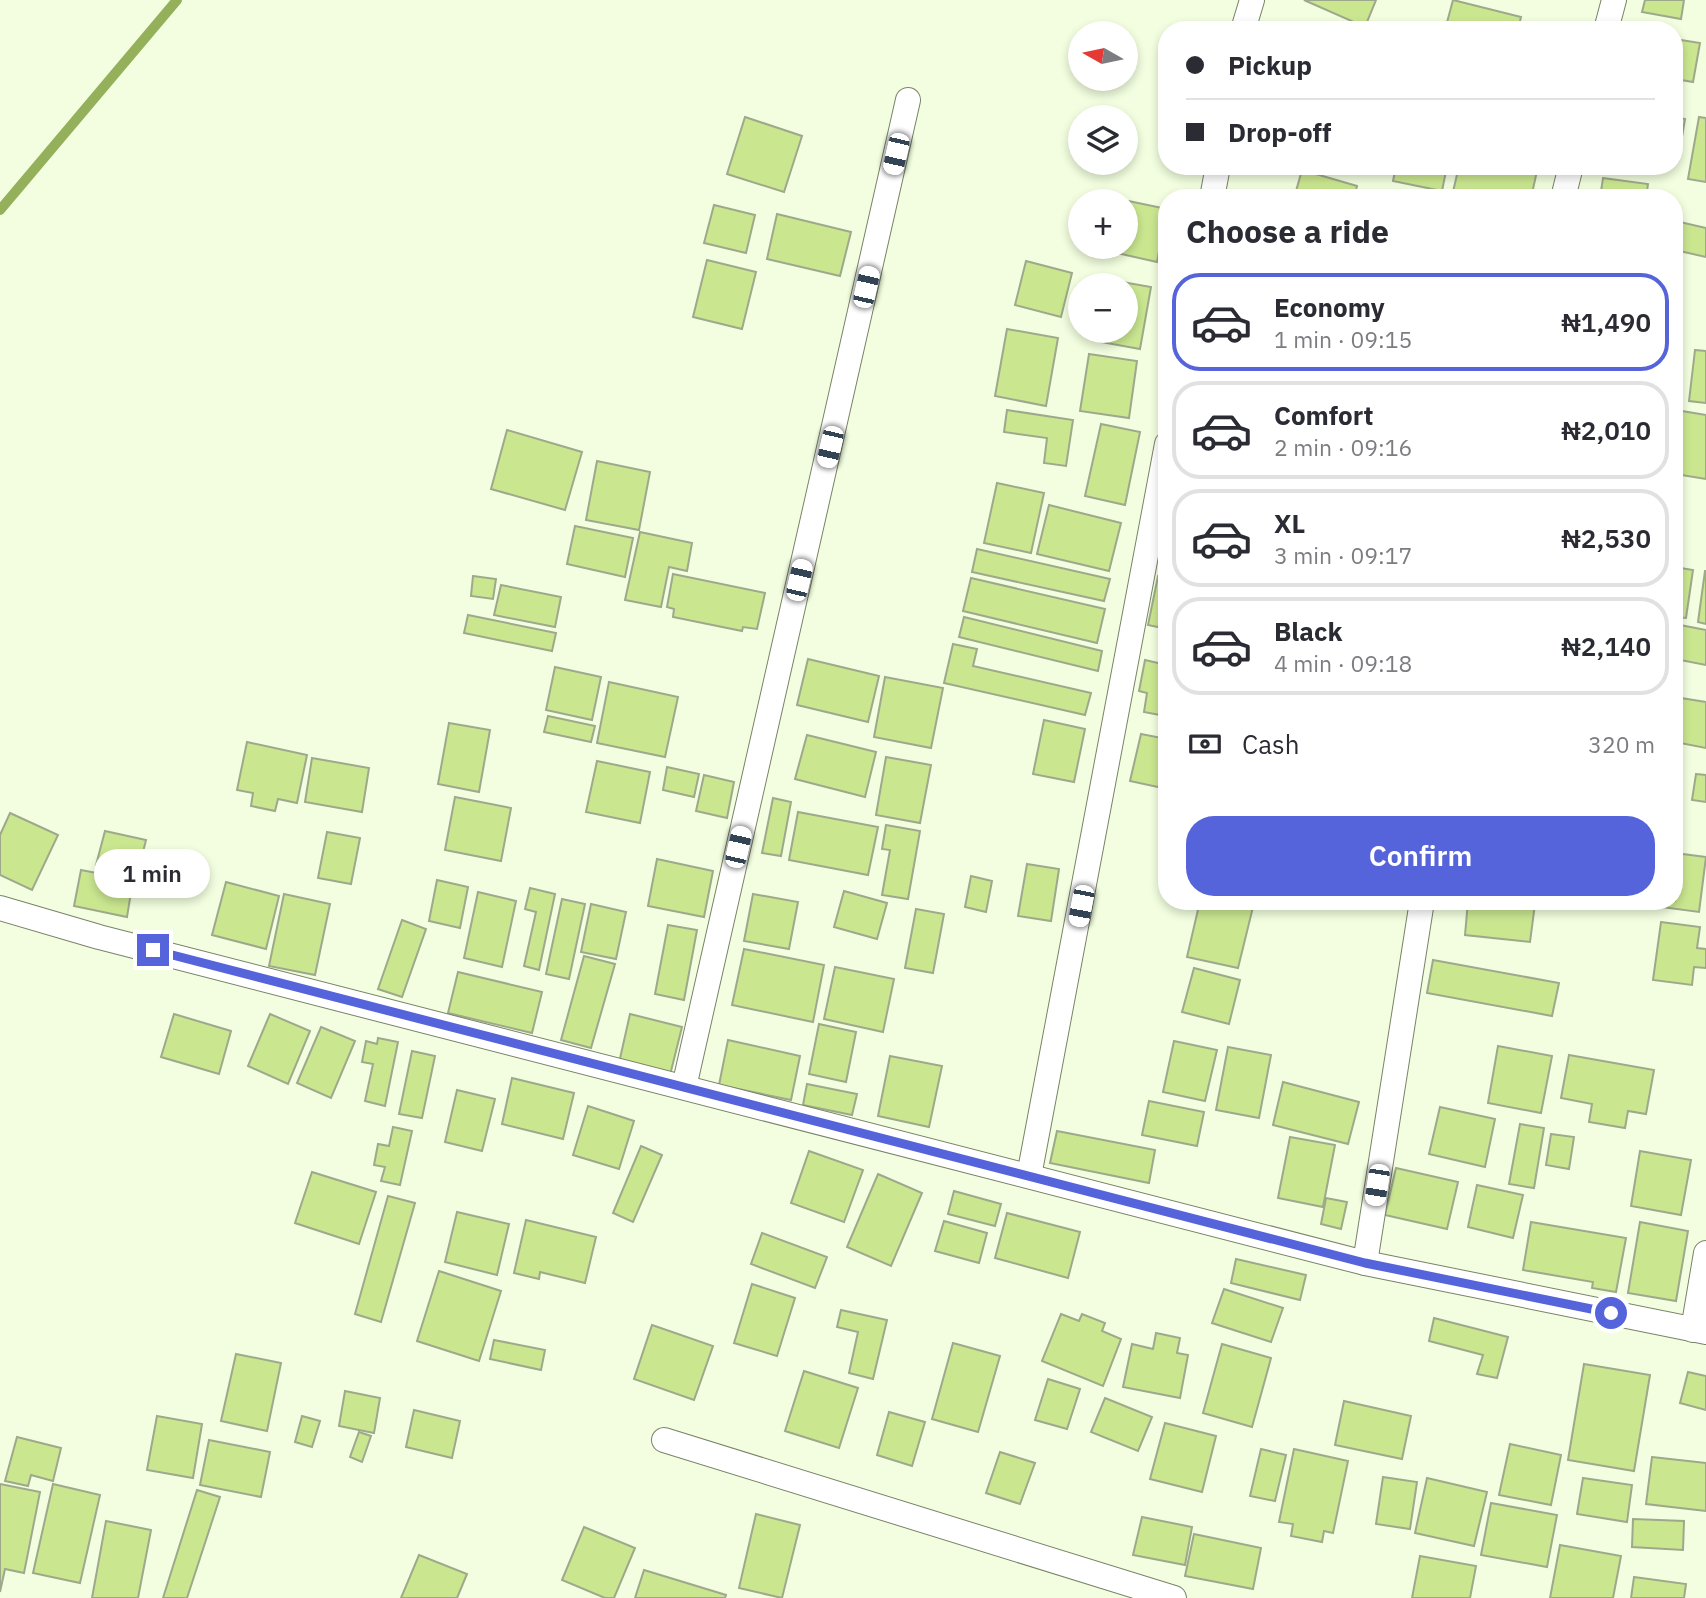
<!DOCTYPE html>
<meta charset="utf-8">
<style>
:root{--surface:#fff;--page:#f7f7f7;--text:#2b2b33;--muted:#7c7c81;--line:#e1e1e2;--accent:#5664db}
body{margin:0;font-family:"IBM Plex Sans",sans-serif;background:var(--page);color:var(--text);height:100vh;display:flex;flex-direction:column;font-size:26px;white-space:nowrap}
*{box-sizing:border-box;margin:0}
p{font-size:23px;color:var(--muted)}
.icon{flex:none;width:38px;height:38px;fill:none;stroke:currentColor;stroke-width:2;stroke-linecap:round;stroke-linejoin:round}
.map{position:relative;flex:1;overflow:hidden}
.side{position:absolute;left:1158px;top:189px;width:525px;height:721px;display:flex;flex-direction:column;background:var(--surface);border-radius:28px;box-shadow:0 4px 10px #0003}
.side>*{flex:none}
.guide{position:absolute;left:1158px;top:21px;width:525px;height:154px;border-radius:28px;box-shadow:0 4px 10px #0003;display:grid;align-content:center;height:154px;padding:0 28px;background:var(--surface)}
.needle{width:46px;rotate:279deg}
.tools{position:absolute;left:1068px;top:21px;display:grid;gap:14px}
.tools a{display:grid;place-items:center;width:70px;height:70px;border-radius:50%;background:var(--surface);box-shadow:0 4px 10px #0003;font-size:35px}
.end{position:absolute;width:32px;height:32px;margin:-16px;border:9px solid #5664db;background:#fff;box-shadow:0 0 0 4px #fff}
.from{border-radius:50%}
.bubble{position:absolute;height:49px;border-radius:24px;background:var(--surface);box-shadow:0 4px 10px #0003;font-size:23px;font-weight:600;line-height:49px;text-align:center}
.car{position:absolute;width:21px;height:42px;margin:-21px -10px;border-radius:9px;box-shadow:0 0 5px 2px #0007;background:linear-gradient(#fff 24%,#345 0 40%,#fff 0 76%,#345 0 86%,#fff 0)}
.guide b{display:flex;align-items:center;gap:24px;height:66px;font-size:26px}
.guide b+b{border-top:2px solid var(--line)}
.guide i{width:18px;height:18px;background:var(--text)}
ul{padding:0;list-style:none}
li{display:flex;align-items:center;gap:21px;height:98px;margin:0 14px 10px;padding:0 14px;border:4px solid var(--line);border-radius:28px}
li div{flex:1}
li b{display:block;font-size:26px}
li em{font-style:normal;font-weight:600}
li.selected{border-color:var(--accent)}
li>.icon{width:63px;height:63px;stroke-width:1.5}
h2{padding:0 28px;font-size:32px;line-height:84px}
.pay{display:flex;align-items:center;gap:18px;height:77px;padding:0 28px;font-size:26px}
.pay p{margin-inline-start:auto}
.button{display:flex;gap:14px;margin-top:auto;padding:14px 28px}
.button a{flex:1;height:80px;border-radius:28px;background:var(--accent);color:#fff;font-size:28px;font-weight:600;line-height:80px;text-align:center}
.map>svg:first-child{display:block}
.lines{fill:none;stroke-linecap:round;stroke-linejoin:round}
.stream{stroke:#95b05b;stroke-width:10}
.building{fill:#cae790;stroke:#9ea98c;stroke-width:2}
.street-casing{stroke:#798368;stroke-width:26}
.street{stroke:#fff;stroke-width:24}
.route{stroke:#5664db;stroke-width:9}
</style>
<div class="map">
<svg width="1706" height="1598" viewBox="0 0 1706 1598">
<rect width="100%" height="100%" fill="#f2fedf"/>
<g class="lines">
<polyline class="stream" points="0,210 177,0"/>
</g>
<g class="building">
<polygon points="1304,0 1376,0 1365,27"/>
<polygon points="1453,0 1521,17 1518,30 1445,30"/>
<polygon points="1645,0 1684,0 1681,19 1642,12"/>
<polygon points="1675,39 1700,43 1693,82 1675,79"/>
<polygon points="745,117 802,136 784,192 727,174"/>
<polygon points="1675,117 1685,119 1678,161 1675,160"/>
<polygon points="1699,117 1706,118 1706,182 1688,179"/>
<polygon points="1396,166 1447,166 1442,191 1393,181"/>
<polygon points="1459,166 1518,166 1537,171 1531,198 1452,196"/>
<polygon points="1302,170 1357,186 1354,198 1294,198"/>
<polygon points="1603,178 1648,184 1646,198 1600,198"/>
<polygon points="1119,199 1167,209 1157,262 1108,251 1109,247 1125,247 1125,201 1119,201"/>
<polygon points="714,205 755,215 746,253 704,243"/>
<polygon points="777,214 851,232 840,276 767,259"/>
<polygon points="1680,222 1706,228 1706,257 1675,250"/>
<polygon points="707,260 756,272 742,329 693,317"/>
<polygon points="1026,261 1072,273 1061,317 1015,305"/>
<polygon points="1111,280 1151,287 1140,349 1101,342 1103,331 1125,331 1125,285 1110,285"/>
<polygon points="1007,329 1058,338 1046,406 995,396"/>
<polygon points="1675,347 1681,348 1675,383"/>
<polygon points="1695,350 1706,351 1706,403 1689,401"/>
<polygon points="1089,354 1137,361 1129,418 1080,411"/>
<polygon points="1007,410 1073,420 1066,466 1044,463 1047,438 1004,432"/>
<polygon points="1682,411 1706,415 1706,479 1675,474 1675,449"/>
<polygon points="1101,424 1140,432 1125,505 1085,496"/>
<polygon points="507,430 582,452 565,510 491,489"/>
<polygon points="597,461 650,472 639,530 586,520"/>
<polygon points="997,483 1044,493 1031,553 984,543"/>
<polygon points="1049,505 1121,523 1109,571 1037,554"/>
<polygon points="575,526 633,538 625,577 567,564"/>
<polygon points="640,532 692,543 687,571 669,567 661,607 625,600"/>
<polygon points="977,549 1110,579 1104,601 972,572"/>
<polygon points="1675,567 1693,570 1686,618 1675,617"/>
<polygon points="1705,571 1706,571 1706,624 1698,622"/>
<polygon points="673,574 765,593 757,629 743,627 742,631 673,617 674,609 667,607"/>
<polygon points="473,576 496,579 493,599 471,596"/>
<polygon points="1158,576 1167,577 1167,629 1148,625"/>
<polygon points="971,578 1105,609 1097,643 963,611"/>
<polygon points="501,585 561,597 555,627 494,615"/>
<polygon points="468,615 556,633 552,651 464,633"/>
<polygon points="964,617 1102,651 1098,671 959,637"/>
<polygon points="1675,624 1706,630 1706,665 1675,659"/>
<polygon points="953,644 977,649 973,666 1091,693 1085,715 944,683"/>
<polygon points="808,659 879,676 868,722 797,705"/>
<polygon points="1145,660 1167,665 1165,716 1144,712 1147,693 1139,691"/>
<polygon points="555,667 601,677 592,720 546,710"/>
<polygon points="885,677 943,688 931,748 874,737"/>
<polygon points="609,682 678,697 665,757 597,743"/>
<polygon points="1675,697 1706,702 1706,748 1675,742"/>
<polygon points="548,716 595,726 591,742 544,732"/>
<polygon points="1044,720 1085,729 1074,782 1033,774"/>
<polygon points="449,723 490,730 479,792 438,784"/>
<polygon points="1141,734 1167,739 1167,789 1130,781"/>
<polygon points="807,735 876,752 865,797 795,779"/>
<polygon points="247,742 307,755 297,803 278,799 275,811 251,806 253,793 237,790"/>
<polygon points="886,757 931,765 920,823 876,815"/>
<polygon points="312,758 369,768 362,812 305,802"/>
<polygon points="597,761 650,772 640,823 586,812"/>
<polygon points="667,767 699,774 694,797 663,790"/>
<polygon points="1696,774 1706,775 1706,802 1692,800"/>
<polygon points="704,775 734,782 727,818 696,811"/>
<polygon points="455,797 511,808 501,861 445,850"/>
<polygon points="773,798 791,802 781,856 762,853"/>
<polygon points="798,812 878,827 868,875 789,860"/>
<polygon points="10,813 58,835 32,890 0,875 0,835"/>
<polygon points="886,825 920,831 908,899 882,895 890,850 882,849"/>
<polygon points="105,831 146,840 137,876 96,865"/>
<polygon points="327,832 360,838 351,884 318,878"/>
<polygon points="1675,853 1706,857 1699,912 1616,901 1675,901"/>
<polygon points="657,859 713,871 704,917 648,906"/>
<polygon points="1027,864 1059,869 1051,921 1018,916"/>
<polygon points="81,870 133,880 127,917 74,906"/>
<polygon points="971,876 992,881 986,912 965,907"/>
<polygon points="437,880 468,887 460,928 429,921"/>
<polygon points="226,882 279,896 266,949 212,935"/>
<polygon points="530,888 555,894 539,970 524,966 536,912 525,909"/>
<polygon points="844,891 887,903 877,939 834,927"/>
<polygon points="478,892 516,901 502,967 464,958"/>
<polygon points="284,894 330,904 315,975 269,966"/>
<polygon points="753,894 798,902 789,949 744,941"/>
<polygon points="562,899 585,904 569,979 546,974"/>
<polygon points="1200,901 1254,903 1238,968 1187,957"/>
<polygon points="1340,901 1385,901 1383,908"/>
<polygon points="1468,901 1535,904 1530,942 1465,935"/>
<polygon points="591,904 626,912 616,959 581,952"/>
<polygon points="916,909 944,914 933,973 905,968"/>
<polygon points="402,920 426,929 402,997 378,989"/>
<polygon points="1661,922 1700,927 1697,948 1706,949 1706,968 1694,967 1692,985 1653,980"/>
<polygon points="668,925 697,930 684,1000 655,994"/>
<polygon points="744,949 824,965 813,1022 732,1005"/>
<polygon points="584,956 615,964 591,1048 561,1040"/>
<polygon points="1433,960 1559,983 1552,1016 1427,993"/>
<polygon points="835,967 894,979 883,1032 824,1019"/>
<polygon points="1194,968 1240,980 1229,1024 1182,1012"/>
<polygon points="458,972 542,992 532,1033 448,1013"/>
<polygon points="174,1014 231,1031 219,1074 161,1057"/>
<polygon points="270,1014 310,1031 288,1084 248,1066"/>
<polygon points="630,1014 682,1027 670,1075 619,1063"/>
<polygon points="819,1024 856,1032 846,1082 809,1074"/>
<polygon points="321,1027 355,1041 331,1098 297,1083"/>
<polygon points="378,1038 398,1042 385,1106 365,1101 373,1064 362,1062 366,1041 377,1044"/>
<polygon points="728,1040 800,1056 791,1100 719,1085"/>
<polygon points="1174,1041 1217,1050 1205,1101 1163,1092"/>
<polygon points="1498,1046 1552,1056 1541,1113 1488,1103"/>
<polygon points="1228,1047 1271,1055 1259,1118 1216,1110"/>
<polygon points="412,1051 435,1056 422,1118 399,1114"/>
<polygon points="1569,1055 1654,1070 1646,1114 1628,1111 1625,1128 1589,1122 1592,1104 1561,1098"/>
<polygon points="890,1056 942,1066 929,1127 878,1116"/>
<polygon points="512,1078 574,1093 563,1139 502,1124"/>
<polygon points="1283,1082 1359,1102 1348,1144 1273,1125"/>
<polygon points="807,1084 857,1094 852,1115 803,1105"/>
<polygon points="457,1090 495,1099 482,1151 445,1142"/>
<polygon points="1149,1101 1204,1112 1197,1146 1142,1135"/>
<polygon points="588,1106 634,1121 619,1169 573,1155"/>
<polygon points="1440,1107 1495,1119 1485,1167 1429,1154"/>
<polygon points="1520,1124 1544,1128 1534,1188 1509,1184"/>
<polygon points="393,1127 412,1131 400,1185 381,1181 385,1167 374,1165 378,1144 389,1146"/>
<polygon points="1057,1131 1155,1150 1149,1183 1050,1163"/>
<polygon points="1551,1134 1574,1137 1569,1169 1546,1165"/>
<polygon points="1290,1137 1335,1145 1323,1207 1278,1198"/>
<polygon points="641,1146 662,1155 633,1222 613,1213"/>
<polygon points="809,1151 863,1170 844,1222 791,1203"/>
<polygon points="1640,1151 1691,1160 1681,1215 1631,1206"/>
<polygon points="1396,1168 1458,1182 1447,1229 1385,1215"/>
<polygon points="312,1172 376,1192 359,1244 295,1223"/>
<polygon points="878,1174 922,1193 891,1266 847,1247"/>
<polygon points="1477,1185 1523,1195 1513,1238 1468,1227"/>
<polygon points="954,1191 1001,1204 995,1226 948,1214"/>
<polygon points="388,1196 415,1203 381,1322 355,1314"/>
<polygon points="1326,1198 1347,1202 1341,1229 1321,1224"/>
<polygon points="457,1212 509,1224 497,1275 445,1262"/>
<polygon points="1007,1213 1080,1232 1068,1278 995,1258"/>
<polygon points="526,1220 596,1237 585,1283 540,1272 539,1279 514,1273"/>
<polygon points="944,1221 987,1233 979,1263 935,1251"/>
<polygon points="1531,1222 1626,1238 1616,1292 1592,1288 1593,1282 1523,1270"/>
<polygon points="1640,1222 1688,1231 1676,1301 1628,1293"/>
<polygon points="762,1233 827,1257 815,1288 751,1264"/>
<polygon points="1236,1259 1306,1275 1300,1300 1231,1283"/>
<polygon points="439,1271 501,1291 479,1361 417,1341"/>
<polygon points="752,1284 795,1298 777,1356 734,1343"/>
<polygon points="1224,1289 1283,1308 1271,1342 1212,1323"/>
<polygon points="841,1310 887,1320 873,1379 849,1373 858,1332 837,1327"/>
<polygon points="1061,1314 1079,1321 1082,1314 1105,1323 1102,1331 1121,1339 1103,1386 1042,1361"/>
<polygon points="1434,1318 1508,1337 1497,1378 1477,1374 1483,1355 1429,1341"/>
<polygon points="652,1325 713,1346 694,1400 634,1379"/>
<polygon points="1156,1333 1180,1338 1177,1353 1188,1355 1180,1398 1123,1387 1132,1344 1153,1349"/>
<polygon points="494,1340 545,1350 541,1370 490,1359"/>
<polygon points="953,1343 1000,1356 978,1432 932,1419"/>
<polygon points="1222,1344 1271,1358 1252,1427 1203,1413"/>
<polygon points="236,1354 281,1363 267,1431 221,1421"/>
<polygon points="1584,1364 1650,1375 1634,1471 1568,1460"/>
<polygon points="804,1371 858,1388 839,1448 785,1431"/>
<polygon points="1688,1372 1706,1376 1706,1410 1680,1403"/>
<polygon points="1048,1379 1080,1389 1067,1429 1035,1420"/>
<polygon points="345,1391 380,1398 374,1433 339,1426"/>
<polygon points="1105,1398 1152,1417 1138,1451 1091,1432"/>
<polygon points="1344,1401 1411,1416 1402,1459 1335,1445"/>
<polygon points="414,1410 460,1421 452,1458 406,1447"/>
<polygon points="889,1412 925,1422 912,1466 877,1455"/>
<polygon points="157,1416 202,1424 193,1478 147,1470"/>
<polygon points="302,1416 320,1421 312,1447 295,1442"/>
<polygon points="1165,1423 1216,1436 1202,1492 1150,1479"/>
<polygon points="359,1432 371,1436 362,1462 350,1457"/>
<polygon points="17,1437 61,1448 53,1481 31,1475 28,1486 5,1481"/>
<polygon points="209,1440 270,1452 261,1497 200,1485"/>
<polygon points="1510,1444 1561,1455 1551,1505 1499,1495"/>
<polygon points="1261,1449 1286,1455 1275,1501 1250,1496"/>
<polygon points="1294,1449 1348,1461 1333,1533 1324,1531 1322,1542 1291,1536 1293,1524 1279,1522"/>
<polygon points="1000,1452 1035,1463 1020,1504 986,1493"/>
<polygon points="1652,1457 1706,1463 1706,1511 1646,1504"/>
<polygon points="1383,1477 1417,1482 1410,1529 1376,1524"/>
<polygon points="1427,1478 1487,1492 1474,1546 1415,1533"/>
<polygon points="1583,1478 1632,1485 1627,1522 1577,1514"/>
<polygon points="0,1484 40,1492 24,1573 5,1569 0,1592"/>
<polygon points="53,1484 100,1495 80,1583 33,1573"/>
<polygon points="197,1490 220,1497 187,1598 163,1598"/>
<polygon points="1491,1503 1557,1515 1547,1567 1481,1555"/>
<polygon points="756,1514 800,1525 782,1598 739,1588"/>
<polygon points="1142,1517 1192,1527 1185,1565 1133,1555"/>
<polygon points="1633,1519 1684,1521 1683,1550 1632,1547"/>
<polygon points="106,1521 151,1530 138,1598 92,1598"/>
<polygon points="584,1527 635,1548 614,1598 605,1598 562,1580"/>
<polygon points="1194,1534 1261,1548 1253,1589 1185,1576"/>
<polygon points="1560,1545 1621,1556 1613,1598 1550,1598"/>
<polygon points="419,1555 467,1574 457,1598 401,1598"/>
<polygon points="1420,1556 1476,1566 1470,1598 1412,1598"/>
<polygon points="644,1570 726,1595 725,1598 635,1598"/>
<polygon points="1634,1577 1686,1584 1684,1598 1631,1598"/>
</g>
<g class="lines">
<g class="street-casing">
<g id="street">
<polyline points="1243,30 1252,0"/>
<polyline points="1606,30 1614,0"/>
<polyline points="1212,198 1218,166"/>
<polyline points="1563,198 1571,166"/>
<polyline points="0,908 99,937 1365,1263 1706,1332"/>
<polyline points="684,1087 908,100"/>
<polyline points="1029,1176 1167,444"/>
<polyline points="1365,1263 1422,901"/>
<polyline points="1693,1330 1706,1253"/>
<polyline points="664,1440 1174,1598"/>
</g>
</g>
<use href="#street" class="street"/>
</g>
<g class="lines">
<polyline class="route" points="153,950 1365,1263 1611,1313"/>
</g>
</svg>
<div class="tools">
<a><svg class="needle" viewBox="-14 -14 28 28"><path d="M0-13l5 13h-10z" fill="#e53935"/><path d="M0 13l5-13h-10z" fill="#7c7c81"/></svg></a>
<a><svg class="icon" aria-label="layers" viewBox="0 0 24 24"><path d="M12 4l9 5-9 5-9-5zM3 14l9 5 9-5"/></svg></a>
<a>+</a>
<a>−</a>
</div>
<i class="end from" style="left:1611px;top:1313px"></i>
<i class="end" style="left:153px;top:950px"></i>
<div class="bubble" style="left:94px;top:849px;width:116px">1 min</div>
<i class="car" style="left:896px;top:154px;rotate:193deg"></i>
<i class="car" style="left:866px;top:287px;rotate:13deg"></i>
<i class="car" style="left:830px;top:447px;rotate:193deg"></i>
<i class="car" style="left:799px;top:580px;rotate:13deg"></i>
<i class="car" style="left:738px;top:847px;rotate:13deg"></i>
<i class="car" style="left:1081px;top:906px;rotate:191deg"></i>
<i class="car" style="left:1377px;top:1185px;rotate:189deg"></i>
<div class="guide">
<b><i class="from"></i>Pickup</b>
<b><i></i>Drop-off</b>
</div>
<section class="side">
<h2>Choose a ride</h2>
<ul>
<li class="selected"><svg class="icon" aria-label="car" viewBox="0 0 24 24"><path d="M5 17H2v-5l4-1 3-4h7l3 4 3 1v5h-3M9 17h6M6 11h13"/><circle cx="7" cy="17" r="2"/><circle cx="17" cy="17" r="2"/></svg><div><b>Economy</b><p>1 min · 09:15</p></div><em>₦1,490</em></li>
<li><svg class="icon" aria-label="car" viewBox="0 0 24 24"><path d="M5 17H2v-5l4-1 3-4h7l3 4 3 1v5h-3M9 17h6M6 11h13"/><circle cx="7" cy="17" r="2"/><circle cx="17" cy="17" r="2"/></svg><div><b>Comfort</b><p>2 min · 09:16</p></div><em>₦2,010</em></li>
<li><svg class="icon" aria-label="car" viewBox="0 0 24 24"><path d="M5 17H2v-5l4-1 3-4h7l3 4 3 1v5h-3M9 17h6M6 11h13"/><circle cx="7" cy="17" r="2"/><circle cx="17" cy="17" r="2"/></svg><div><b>XL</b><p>3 min · 09:17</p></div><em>₦2,530</em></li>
<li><svg class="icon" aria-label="car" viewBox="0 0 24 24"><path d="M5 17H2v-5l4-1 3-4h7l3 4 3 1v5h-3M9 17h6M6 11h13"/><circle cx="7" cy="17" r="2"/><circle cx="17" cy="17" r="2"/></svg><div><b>Black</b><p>4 min · 09:18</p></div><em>₦2,140</em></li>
</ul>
<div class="pay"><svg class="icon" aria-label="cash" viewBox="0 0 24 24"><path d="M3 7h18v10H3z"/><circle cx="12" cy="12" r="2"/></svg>Cash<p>320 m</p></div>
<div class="button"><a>Confirm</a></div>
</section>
</div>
